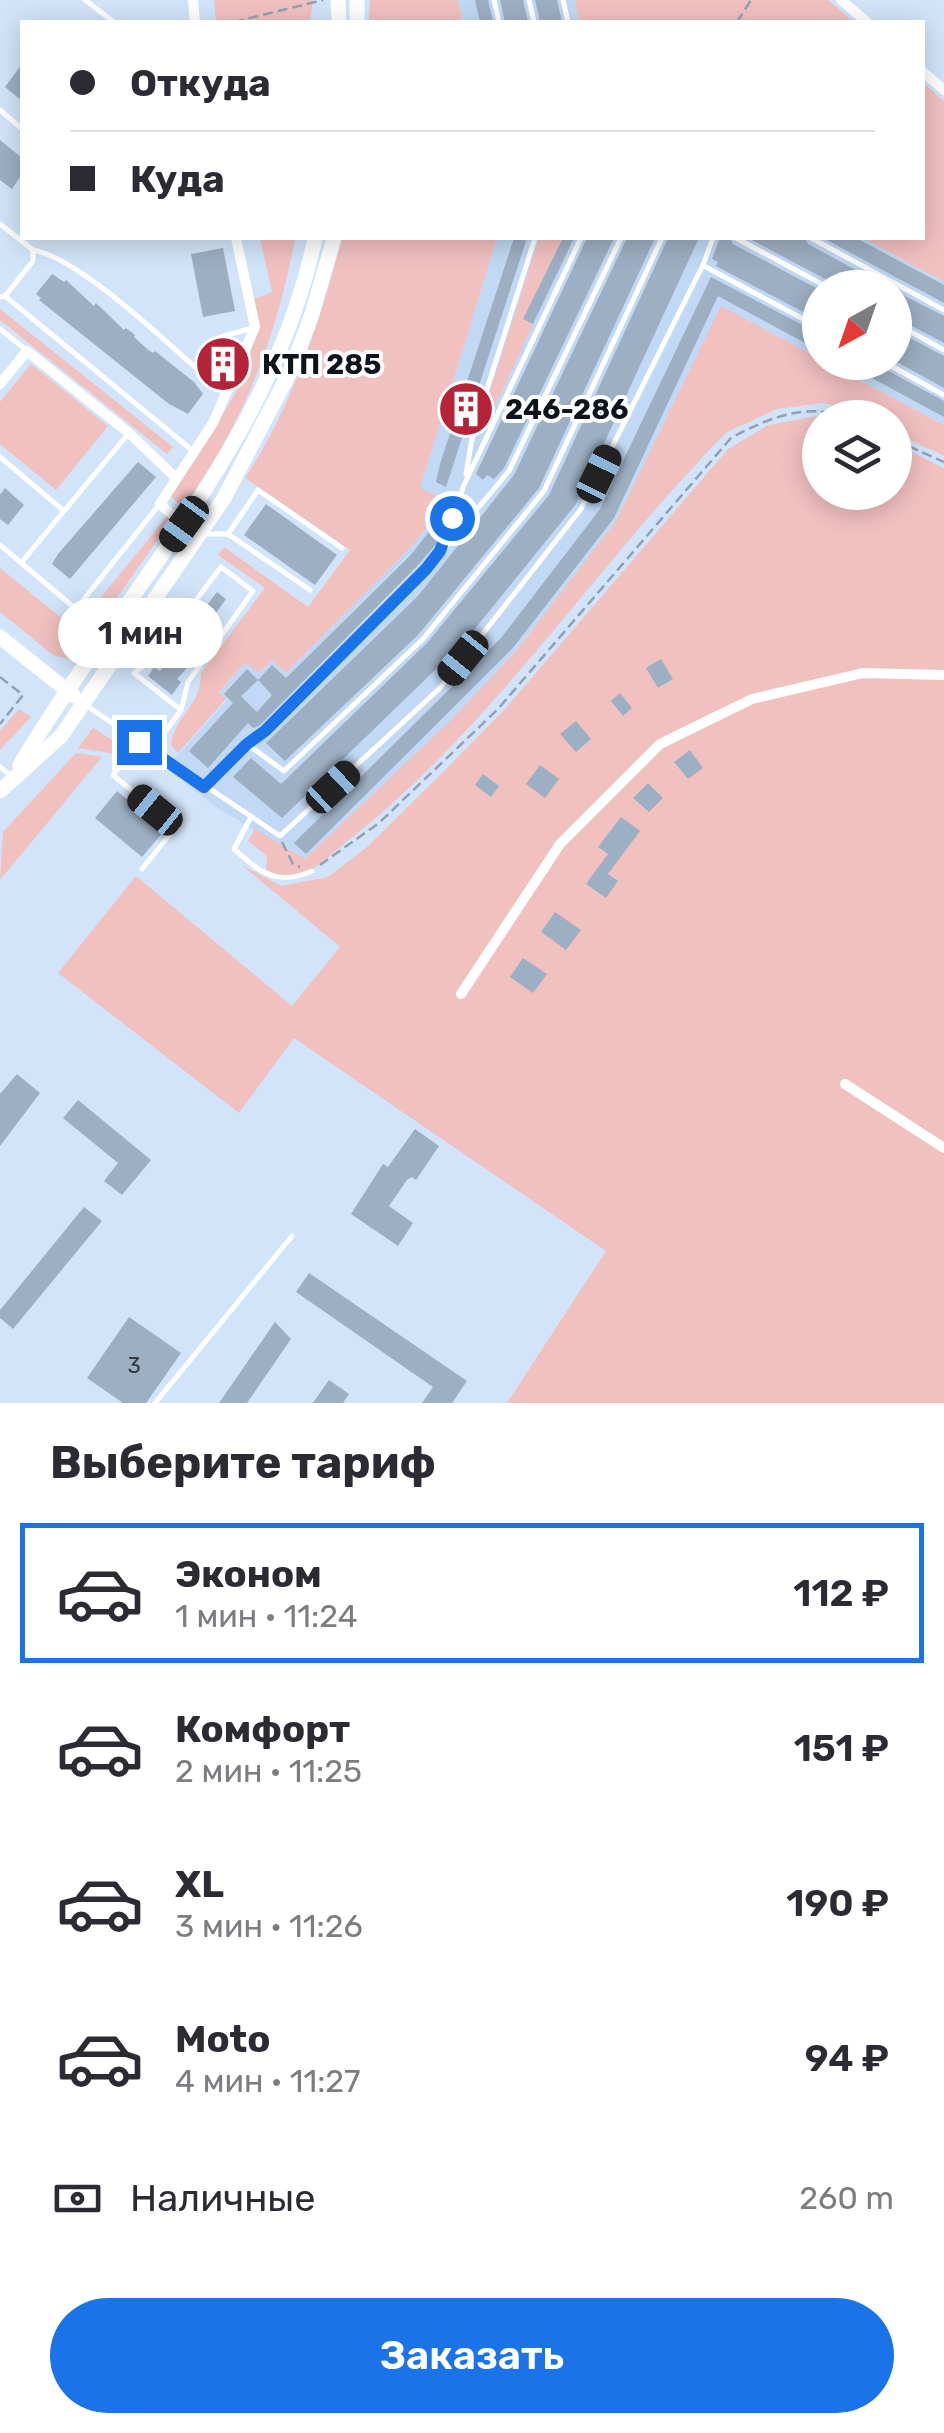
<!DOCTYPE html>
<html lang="ru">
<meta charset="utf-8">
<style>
:root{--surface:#fff;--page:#f2f2f3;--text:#2b2b33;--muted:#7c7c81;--line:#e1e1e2;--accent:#1a73e8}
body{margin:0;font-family:Rubik,sans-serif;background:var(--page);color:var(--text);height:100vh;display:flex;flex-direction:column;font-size:38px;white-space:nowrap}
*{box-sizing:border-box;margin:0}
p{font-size:32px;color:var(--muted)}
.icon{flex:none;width:55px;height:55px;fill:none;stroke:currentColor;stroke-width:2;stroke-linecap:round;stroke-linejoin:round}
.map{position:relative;height:1403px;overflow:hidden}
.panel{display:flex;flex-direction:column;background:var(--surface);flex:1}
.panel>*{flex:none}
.top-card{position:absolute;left:20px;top:20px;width:905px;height:220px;border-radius:0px;box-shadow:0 5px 25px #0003;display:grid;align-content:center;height:220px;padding:0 50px;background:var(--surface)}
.needle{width:65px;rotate:220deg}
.tools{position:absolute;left:802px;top:270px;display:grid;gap:20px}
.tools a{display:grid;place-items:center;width:110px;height:110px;border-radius:50%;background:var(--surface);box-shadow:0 5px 25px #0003;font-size:50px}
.end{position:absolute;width:45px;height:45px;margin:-22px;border:12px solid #1a73e8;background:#fff;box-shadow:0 0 0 5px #fff}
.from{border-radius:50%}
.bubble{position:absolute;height:70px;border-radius:35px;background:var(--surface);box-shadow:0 5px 25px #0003;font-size:32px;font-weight:600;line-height:70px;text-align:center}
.car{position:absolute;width:30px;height:60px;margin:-30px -15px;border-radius:12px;box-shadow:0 0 8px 2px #0007;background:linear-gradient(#222 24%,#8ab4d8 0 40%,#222 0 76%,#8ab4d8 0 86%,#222 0)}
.top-card b{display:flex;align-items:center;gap:35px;height:95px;font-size:38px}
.top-card b+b{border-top:2px solid var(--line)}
.top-card i{width:25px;height:25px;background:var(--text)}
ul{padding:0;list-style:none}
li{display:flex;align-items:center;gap:30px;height:140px;margin:0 20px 15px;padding:0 30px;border:5px solid transparent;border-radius:0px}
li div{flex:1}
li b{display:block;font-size:38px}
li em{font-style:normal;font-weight:600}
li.current{border-color:var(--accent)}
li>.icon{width:90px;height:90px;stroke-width:1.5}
h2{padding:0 50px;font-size:45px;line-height:120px}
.pay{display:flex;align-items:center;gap:25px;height:110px;padding:0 50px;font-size:38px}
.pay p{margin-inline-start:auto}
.action{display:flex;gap:20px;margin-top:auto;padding:20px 50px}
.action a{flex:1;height:115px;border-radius:60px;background:var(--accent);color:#fff;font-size:40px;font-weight:600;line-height:115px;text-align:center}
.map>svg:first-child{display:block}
.built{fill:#c1d9f4}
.green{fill:#f1c1c0}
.building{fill:#9dafc3;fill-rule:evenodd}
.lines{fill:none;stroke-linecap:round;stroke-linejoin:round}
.path{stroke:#92a1b2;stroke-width:2.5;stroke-dasharray:10 5;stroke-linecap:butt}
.lane{stroke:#fff;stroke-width:5}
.street{stroke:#fff;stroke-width:10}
.secondary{stroke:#fff;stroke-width:15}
.route{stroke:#1a73e8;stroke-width:12}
.labels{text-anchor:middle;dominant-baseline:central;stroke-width:8;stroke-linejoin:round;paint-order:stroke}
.number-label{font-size:22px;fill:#323b46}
.poi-label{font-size:28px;font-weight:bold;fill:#0e141c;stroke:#fff;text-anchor:start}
</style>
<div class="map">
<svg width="944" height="1403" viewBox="0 0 944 1403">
<rect width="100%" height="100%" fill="#d1e4f9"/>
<g class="built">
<polygon points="458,0 575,0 579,22 463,22"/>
<polygon points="497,238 863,238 944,282 944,425 827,363 895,362 895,288 820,288 820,359 721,307 616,521 516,651 453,718 305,860 219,809 166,768 227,700 220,692 245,663 272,660 286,673 413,545 447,502 420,488"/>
</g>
<g class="green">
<polygon points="214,0 313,0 310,22 216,22"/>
<polygon points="370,0 458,0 463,22 369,22"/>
<polygon points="575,0 828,0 854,22 579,22"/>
<polygon points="923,83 944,101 944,282 863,238 922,238"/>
<path d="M260,238H295C278,333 242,428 183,507L170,496L234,396L260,326L254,299L272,292Z"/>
<path d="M342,238H497L420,488L447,501L413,545L286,673L272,660L259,673L245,663L219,692L226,699L178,753L171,745C176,713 201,707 201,673L265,588L218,555L224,547L308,607L350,550L245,478C293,405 320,321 342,238Z"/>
<polygon points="539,238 563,238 523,319 533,324 483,432 479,426"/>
<path d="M721,306L820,359V362L827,363L944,425V456L895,433V418L864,417L845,408L823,403L777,409L727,432C595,565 494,727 345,843C331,854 313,874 295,876C285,878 274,874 266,869L267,856L248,841L255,829L305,859L453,718L516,651L616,521Z"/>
<polygon points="0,309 173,447 167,454 0,320"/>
<polygon points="31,364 108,426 56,490 0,444 0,402"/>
<polygon points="817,416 823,417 820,418 820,492 895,492 895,444 944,468 944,1403 507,1403 606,1251 294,1038 239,1113 58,973 136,876 292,1006 340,947 242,865 281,886 328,877 367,847 441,774 505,709 728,449 768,425"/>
<polygon points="169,514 173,518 73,660 53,655 0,612 0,568 75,629"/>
<polygon points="19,709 31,717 0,750 0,731"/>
<polygon points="93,728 122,746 115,754 78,748"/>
<polygon points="76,753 102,757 0,880 3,832"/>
</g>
<g class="building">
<polygon points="475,0 488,0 493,22 480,22"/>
<polygon points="500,0 523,0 528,22 505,22"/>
<polygon points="535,0 557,0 562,22 540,22"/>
<polygon points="22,64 22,101 5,87"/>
<polygon points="0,140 22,158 22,174 12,189 0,180"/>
<polygon points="514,238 527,238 446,487 436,482 440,464"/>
<polygon points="563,238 574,238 533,324 523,319"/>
<polygon points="587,238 614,238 504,468 494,479 487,475 483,480 476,474"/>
<polygon points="627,238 655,238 539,488 418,635 285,761 266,743 418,596 514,475"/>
<polygon points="668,238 699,238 576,504 465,641 282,818 233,777 251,758 281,784 427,643 549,495"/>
<polygon points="720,238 730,238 733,244 820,290 820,321 716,266 718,262 712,259"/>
<polygon points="748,238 805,238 808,244 889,288 842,288"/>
<polygon points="823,238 856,238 944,285 944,303"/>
<polygon points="223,248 235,311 203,317 191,254"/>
<polygon points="52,274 64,282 66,280 94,306 96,303 124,330 126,328 135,335 134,337 147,349 153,353 155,351 194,382 203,394 188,414 169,404 39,300 41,298 36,294"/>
<polygon points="711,277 820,334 820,351 718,296 614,518 512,649 306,854 294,843 501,638 600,509"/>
<polygon points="895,291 944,316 944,343 895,317"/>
<polygon points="895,330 944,356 944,388 895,361"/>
<polygon points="842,362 872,362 944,401 944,417"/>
<polygon points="138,462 156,477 70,579 52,564 58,554"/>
<polygon points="5,488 24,505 8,525 0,519 0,495"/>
<polygon points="266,504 337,555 315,585 244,535"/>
<path d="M432,528L440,535L438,542L418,565L259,726L253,728L248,723L208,768L189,751L233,703L224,694L247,669L258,680L272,665L286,678L410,556ZM258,680L272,695L257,712L241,696Z"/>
<polygon points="217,592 226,599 193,644 202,651 177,679 181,682 172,695 148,676 154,667 160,671 172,654 166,650 178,634 183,637"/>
<polygon points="661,659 673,679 658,688 646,668"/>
<polygon points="620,693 632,708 623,716 611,701"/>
<polygon points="576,721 591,739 576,752 560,734"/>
<polygon points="690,750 703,768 688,779 674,762"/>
<polygon points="540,765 559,779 545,798 526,784"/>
<polygon points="483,774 499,786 491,797 475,785"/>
<polygon points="648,783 663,798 649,812 633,798"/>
<polygon points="117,791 165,830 142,857 95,818"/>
<polygon points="621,817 640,831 608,874 618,881 606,898 586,884 608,854 598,847"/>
<polygon points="555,912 581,930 566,950 541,932"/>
<polygon points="523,958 547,974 533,993 510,977"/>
<polygon points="17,1074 40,1093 0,1146 0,1094"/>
<polygon points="78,1100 151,1160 122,1195 104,1181 118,1163 63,1118"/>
<polygon points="415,1129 439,1146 416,1180 412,1177 407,1180 389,1206 413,1223 398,1246 351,1214 383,1164 388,1167"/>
<polygon points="84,1207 102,1221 13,1329 0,1318 0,1310"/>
<polygon points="309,1273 467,1381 452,1403 422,1403 433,1387 296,1292"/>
<polygon points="129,1317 181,1353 146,1403 123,1403 87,1378"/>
<polygon points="275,1322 291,1339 247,1403 219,1403"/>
<polygon points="329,1380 349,1394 343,1403 313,1403"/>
</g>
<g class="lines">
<g class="path">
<polyline points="234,22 323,0"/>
<polyline points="737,22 751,0"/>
<polyline points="895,440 944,462"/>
<polyline points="0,677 23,695 0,724"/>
<polyline points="282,842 293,864 300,867"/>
<path d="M320,865L379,823L498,709L731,438C766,419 808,401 846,418"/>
</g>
<g class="lane">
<polyline points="85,0 114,22"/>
<polyline points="494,0 499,22"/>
<polyline points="529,0 534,22"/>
<polyline points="563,0 568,22"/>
<polyline points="0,110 22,129"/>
<polyline points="0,224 33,250 33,261 5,296 0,297"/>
<polyline points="736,238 829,288"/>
<polyline points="811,238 944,310"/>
<path d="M33,250C84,259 183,358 225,394"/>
<polyline points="704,266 820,328"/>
<polyline points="5,296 192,450"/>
<polyline points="895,323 944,350"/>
<polyline points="0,329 25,349"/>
<polyline points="221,337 252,328"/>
<polyline points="884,362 944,395"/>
<polyline points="0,457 64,511 129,433"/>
<polyline points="466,474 473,433 535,238"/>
<polyline points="206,534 228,534"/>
<polyline points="0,545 76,609 159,505"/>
<polyline points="443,545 464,485 581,238"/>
<polyline points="21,563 64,511"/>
<polyline points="310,590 228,534 258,490 342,548"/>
<polyline points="128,645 150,661"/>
<polyline points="87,706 280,836 440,688 581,509 703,265 713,238"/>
<polyline points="139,741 113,775 176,827 142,869"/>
<polyline points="247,744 265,731 427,569 509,471 621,238"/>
<polyline points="152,750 181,710 134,673 150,661 221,567 253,591 188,682 181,710"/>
<polyline points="0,767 13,777"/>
<polyline points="203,787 247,744 284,771 423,639 544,491 662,238"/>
<path d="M251,817L234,849C260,872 276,887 312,871"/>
<polyline points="155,1403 292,1236"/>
</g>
<g class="street">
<polyline points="193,0 195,22"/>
<polyline points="841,0 867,22"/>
<polyline points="922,71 944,90"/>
<polyline points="0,384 27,351 129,433 176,478"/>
<polyline points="184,525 160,504 213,423 255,327 236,238"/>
<polyline points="461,994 560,844 660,744 752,699 863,673 944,675"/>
<polyline points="845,1084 944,1148"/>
</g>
<g class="secondary">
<polyline points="338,0 339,22"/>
<polyline points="357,22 357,0"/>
<polyline points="0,637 74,696"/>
<path d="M20,765C123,592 273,440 315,238"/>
<polyline points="0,791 61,736 224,498 291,370 312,314 334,238"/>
</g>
</g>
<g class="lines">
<polyline class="route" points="139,742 204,787 247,744 265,731 426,569 440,551 452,518"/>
</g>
<defs>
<g id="building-disc" transform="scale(2.875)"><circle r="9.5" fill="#b52338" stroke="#fff"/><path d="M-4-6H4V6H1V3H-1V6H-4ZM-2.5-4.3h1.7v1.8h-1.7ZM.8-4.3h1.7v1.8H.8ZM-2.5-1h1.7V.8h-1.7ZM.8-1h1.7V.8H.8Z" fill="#fff"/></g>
</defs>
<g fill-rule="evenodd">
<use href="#building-disc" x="223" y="364"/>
<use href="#building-disc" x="466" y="409"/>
</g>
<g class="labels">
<g class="number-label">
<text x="134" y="1365">3</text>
</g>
<g class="poi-label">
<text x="262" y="364">КТП 285</text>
<text x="505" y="409">246-286</text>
</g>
</g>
</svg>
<div class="tools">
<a><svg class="needle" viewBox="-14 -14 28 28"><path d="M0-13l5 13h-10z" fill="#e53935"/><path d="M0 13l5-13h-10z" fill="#7c7c81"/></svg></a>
<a><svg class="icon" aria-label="layers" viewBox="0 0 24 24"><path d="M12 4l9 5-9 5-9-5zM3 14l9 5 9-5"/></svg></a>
</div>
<i class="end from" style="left:452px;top:518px"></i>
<i class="end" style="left:139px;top:742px"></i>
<div class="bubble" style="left:58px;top:598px;width:165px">1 мин</div>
<i class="car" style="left:599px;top:474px;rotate:26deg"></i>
<i class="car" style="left:184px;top:524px;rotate:216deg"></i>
<i class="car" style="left:463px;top:658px;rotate:219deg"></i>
<i class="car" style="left:333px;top:787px;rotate:47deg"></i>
<i class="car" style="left:155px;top:810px;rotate:309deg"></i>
<div class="top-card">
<b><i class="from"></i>Откуда</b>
<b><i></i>Куда</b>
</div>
</div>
<section class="panel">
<h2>Выберите тариф</h2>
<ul>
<li class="current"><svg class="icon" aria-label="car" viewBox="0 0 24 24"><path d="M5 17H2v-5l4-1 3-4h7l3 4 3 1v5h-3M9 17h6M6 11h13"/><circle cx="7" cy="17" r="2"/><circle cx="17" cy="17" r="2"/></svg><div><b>Эконом</b><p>1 мин · 11:24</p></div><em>112 ₽</em></li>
<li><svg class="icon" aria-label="car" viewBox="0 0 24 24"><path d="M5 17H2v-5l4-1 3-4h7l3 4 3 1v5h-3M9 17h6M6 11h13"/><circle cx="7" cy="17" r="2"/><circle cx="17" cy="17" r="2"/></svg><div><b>Комфорт</b><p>2 мин · 11:25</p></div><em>151 ₽</em></li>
<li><svg class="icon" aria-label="car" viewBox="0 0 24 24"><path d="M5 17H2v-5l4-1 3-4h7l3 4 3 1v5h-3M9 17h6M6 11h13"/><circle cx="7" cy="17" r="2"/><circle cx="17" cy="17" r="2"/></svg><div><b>XL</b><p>3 мин · 11:26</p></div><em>190 ₽</em></li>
<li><svg class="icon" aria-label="car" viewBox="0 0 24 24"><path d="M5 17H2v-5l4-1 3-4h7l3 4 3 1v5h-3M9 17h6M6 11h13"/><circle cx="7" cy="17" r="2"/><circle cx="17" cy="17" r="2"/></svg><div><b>Moto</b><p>4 мин · 11:27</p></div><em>94 ₽</em></li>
</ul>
<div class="pay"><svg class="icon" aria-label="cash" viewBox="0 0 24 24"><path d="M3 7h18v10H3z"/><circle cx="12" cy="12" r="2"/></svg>Наличные<p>260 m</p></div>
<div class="action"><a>Заказать</a></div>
</section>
